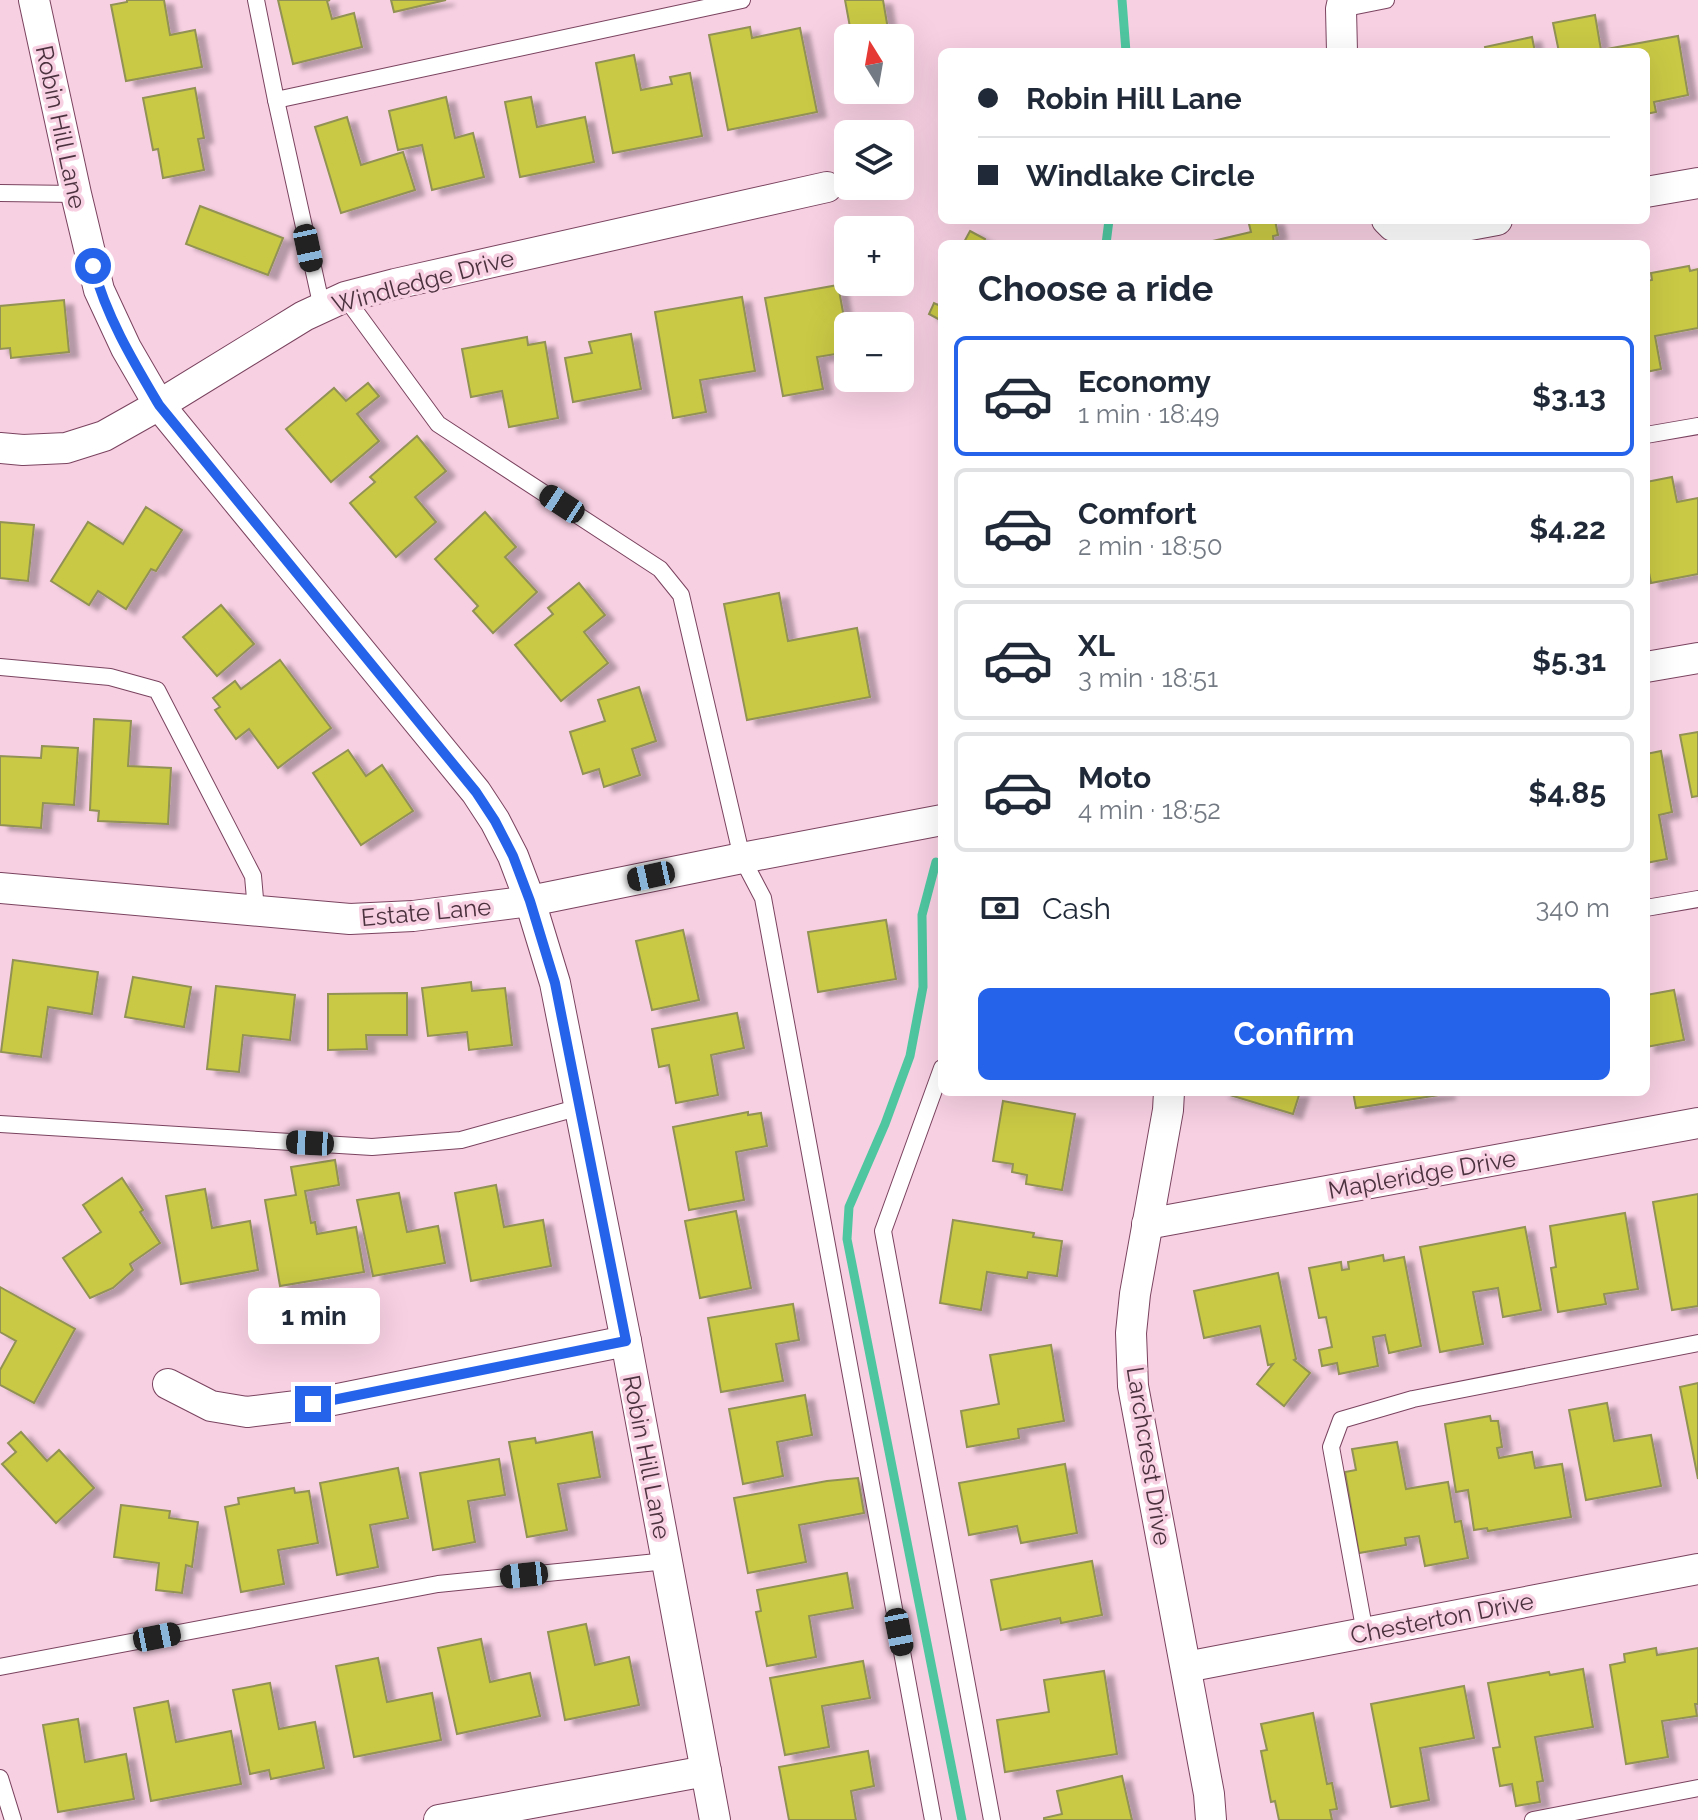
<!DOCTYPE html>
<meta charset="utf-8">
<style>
:root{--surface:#fff;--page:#f2f2f3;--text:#1f2937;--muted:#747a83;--line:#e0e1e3;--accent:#2563eb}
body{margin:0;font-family:Raleway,sans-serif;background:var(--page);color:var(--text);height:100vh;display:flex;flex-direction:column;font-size:30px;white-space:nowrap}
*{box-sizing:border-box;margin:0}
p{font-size:26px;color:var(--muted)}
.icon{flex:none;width:44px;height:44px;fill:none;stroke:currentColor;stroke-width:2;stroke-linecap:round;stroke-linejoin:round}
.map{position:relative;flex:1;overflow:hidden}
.panel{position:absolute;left:938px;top:240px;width:712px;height:856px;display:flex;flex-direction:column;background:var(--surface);border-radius:12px;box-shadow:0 8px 32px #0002}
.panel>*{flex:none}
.top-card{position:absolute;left:938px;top:48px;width:712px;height:176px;border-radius:12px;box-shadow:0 8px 32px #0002;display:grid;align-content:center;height:176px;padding:0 40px;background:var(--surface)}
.needle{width:52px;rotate:349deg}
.fabs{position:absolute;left:834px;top:24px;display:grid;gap:16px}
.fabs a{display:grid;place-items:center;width:80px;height:80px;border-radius:12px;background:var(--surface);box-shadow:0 8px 32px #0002;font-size:40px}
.end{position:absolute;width:36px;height:36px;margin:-18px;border:10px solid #2563eb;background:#fff;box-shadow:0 0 0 4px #fff}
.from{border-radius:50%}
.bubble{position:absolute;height:56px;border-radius:12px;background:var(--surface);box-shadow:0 8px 32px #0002;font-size:26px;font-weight:700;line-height:56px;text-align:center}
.car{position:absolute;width:24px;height:48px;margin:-24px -12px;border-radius:10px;box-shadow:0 0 6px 2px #0007;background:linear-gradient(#222 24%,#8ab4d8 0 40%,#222 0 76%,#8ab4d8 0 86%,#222 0)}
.top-card b{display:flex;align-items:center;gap:28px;height:76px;font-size:30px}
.top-card b+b{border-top:2px solid var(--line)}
.top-card i{width:20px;height:20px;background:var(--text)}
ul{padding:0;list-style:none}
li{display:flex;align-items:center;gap:24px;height:120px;margin:0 16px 12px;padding:0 24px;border:4px solid var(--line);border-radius:12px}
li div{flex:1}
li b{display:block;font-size:30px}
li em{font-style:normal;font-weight:700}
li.current{border-color:var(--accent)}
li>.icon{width:72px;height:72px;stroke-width:1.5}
h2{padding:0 40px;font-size:36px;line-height:96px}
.pay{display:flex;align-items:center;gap:20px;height:88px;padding:0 40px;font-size:30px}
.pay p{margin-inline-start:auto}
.cta{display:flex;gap:16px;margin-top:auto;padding:16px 40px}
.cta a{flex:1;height:92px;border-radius:12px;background:var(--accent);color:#fff;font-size:32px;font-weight:700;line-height:92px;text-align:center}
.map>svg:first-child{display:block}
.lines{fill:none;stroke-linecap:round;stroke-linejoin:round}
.stream{stroke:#4fc6a0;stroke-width:9}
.building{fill:#cac944;stroke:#929255;stroke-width:2;filter:url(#shadow)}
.service-casing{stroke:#7a435f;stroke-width:18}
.minor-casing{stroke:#7a435f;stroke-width:32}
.service{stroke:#fff;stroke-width:16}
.minor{stroke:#fff;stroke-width:30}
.route{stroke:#2563eb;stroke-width:10}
.labels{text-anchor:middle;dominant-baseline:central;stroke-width:7;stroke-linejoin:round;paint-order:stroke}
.street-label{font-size:24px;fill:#4b323e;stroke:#f7d0e2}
</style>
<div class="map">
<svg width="1698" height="1820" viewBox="0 0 1698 1820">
<defs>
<filter id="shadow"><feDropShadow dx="9" dy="5" stdDeviation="2" flood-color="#0004"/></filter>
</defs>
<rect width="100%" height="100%" fill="#f7d0e2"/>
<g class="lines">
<g class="stream">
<polyline points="1122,0 1126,52"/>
<polyline points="1106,244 1109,220"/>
<polyline points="936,862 922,915 923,987 910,1056 885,1124 849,1207 847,1239 962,1820"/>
</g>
</g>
<g class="building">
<polygon points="127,0 164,0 170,35 195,30 202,67 126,81 111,5 127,2"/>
<polygon points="278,0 330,0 327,1 332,19 354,13 362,47 293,64"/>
<polygon points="391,0 446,0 394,12"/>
<polygon points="845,0 883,0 889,35 870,38 852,38"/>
<polygon points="1595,15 1601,50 1678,36 1688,95 1654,102 1656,112 1646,114 1646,52 1559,52 1553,23"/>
<polygon points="750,27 752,38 800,28 817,112 728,130 709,35"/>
<polygon points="1532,37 1535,52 1486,52 1485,47"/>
<polygon points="634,55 641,90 672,84 670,77 690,73 702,136 613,153 596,63"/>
<polygon points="195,88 204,138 198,139 204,170 163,178 158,149 153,150 143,98"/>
<polygon points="446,97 455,138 473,133 484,177 432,190 422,145 398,150 389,111"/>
<polygon points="531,97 537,127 585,117 594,162 520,177 505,102"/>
<polygon points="347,117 361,165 403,152 415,190 341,213 315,127"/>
<polygon points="200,206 283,238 268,275 186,244"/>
<polygon points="1248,220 1275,220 1278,235 1273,236 1274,244 1200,244 1251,232"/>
<polygon points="970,231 985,239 983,244 963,244"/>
<polygon points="1689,266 1690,271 1698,269 1698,328 1655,336 1661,369 1646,372 1646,281 1652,280 1651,273"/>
<polygon points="838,285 848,339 848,352 817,357 823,389 783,396 765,298"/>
<polygon points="742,297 755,371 700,380 706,412 673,418 655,312"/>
<polygon points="942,298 942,321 929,314 934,303 938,305"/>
<polygon points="64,300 69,352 11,358 10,348 0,349 0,306"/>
<polygon points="631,334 641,389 573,402 565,358 592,353 589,342"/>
<polygon points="527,337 528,345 545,342 558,418 509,427 502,391 471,397 462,349"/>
<polygon points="368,383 379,396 357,414 379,441 331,482 286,429 334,388 346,401"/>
<polygon points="417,436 446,471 415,497 436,522 396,557 350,503 375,482 370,477"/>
<polygon points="1672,477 1677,502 1698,498 1698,574 1651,583 1646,557 1646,482"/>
<polygon points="146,507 182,530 156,571 151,569 126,609 98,591 89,605 51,581 88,522 123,544"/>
<polygon points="485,512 516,547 505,557 537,592 493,633 473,611 478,606 435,559"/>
<polygon points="0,522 34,525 28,581 0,578"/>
<polygon points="579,583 605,615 584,632 608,663 561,701 515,645 553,614 548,608"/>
<polygon points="779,593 788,641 857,628 870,697 747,720 724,604"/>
<polygon points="221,605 254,644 217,676 183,637"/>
<polygon points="280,660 331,728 278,768 249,729 236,739 215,710 220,707 213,698 235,681 241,689"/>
<polygon points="639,687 656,741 632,749 640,775 604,787 599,769 583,774 570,732 605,721 598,700"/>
<polygon points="94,719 131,721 128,766 171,768 168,824 98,821 99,811 90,810"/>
<polygon points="1698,732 1698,796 1692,797 1680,735"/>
<polygon points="42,746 78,748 74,805 43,803 41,828 0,825 0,756 41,758"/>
<polygon points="348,750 366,776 382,765 413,811 361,845 313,773"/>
<polygon points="1661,751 1672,812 1659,815 1667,859 1646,863 1646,754"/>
<polygon points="886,920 896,979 818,992 808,932"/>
<polygon points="683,930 699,1000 652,1010 636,941"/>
<polygon points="13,960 98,972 92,1014 48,1007 41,1057 1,1052"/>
<polygon points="133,977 191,987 184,1027 125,1017"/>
<polygon points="471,982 472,991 505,988 512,1045 469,1050 467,1032 428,1036 422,988"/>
<polygon points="216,986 295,995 290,1040 243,1035 239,1072 207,1069"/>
<polygon points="1674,990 1684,1040 1646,1047 1646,995"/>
<polygon points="407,993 407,1035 366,1035 367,1049 328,1050 328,994"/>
<polygon points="737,1013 744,1048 711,1055 718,1095 676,1103 669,1065 659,1067 652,1029"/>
<polygon points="1220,1092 1300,1092 1293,1114"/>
<polygon points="1353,1092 1446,1092 1446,1094 1356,1108"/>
<polygon points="1003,1101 1075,1114 1062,1190 1026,1184 1027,1175 1012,1172 1013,1164 993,1161"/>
<polygon points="748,1112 748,1115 761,1113 767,1146 736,1152 744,1200 689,1210 673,1127"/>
<polygon points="335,1160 339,1185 305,1191 311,1223 315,1222 317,1234 356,1227 364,1272 280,1286 265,1200 296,1195 291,1167"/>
<polygon points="122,1178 143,1210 140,1212 160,1243 130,1264 133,1270 113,1288 90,1298 63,1258 101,1232 83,1205"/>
<polygon points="496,1185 504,1227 543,1220 551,1266 471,1281 455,1193"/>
<polygon points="205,1189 212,1228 250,1221 258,1270 181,1284 166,1196"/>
<polygon points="399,1193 407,1232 438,1226 445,1263 373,1276 357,1200"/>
<polygon points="1698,1194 1698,1306 1672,1310 1653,1202"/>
<polygon points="736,1211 751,1288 700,1298 685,1221"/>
<polygon points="1625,1213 1638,1289 1604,1294 1606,1304 1558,1312 1551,1268 1556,1267 1550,1226"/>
<polygon points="953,1220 1034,1233 1033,1237 1062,1241 1057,1276 1028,1272 1027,1278 987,1272 981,1310 940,1303"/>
<polygon points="1525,1227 1541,1310 1503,1317 1498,1288 1473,1292 1483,1344 1440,1352 1420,1247"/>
<polygon points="1383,1255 1384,1261 1404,1257 1421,1346 1389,1353 1385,1335 1373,1337 1378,1366 1339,1374 1337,1363 1322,1366 1319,1350 1332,1347 1326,1317 1319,1318 1309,1268 1341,1262 1342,1270 1349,1269 1348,1262"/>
<polygon points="1278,1273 1296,1359 1294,1360 1310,1373 1284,1406 1257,1384 1273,1364 1268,1365 1260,1326 1204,1338 1194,1291"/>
<polygon points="0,1287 75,1329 34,1403 0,1385 0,1370 16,1341 0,1332"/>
<polygon points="793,1304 799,1340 776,1344 783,1381 721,1392 708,1318"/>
<polygon points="1051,1345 1064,1421 1018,1429 1019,1438 967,1447 961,1411 999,1404 990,1355"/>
<polygon points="1698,1383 1698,1479 1680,1387"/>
<polygon points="805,1395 812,1435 777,1442 783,1476 743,1484 729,1409"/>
<polygon points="1607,1403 1614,1441 1651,1435 1661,1486 1586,1500 1569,1410"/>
<polygon points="1490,1416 1491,1421 1498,1421 1502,1447 1497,1448 1499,1458 1532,1452 1535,1468 1562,1464 1571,1517 1488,1531 1487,1528 1474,1530 1468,1490 1456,1492 1445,1424"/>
<polygon points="21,1432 47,1461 59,1450 94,1488 56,1523 2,1464 16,1452 8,1443"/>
<polygon points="592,1432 600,1477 558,1484 567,1530 527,1537 509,1442 535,1438 536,1443"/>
<polygon points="1397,1442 1406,1489 1448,1482 1455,1522 1461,1521 1468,1558 1425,1566 1419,1536 1405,1538 1406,1545 1359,1553 1345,1472 1356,1470 1352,1449"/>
<polygon points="499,1459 505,1495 468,1501 475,1542 433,1550 420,1473"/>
<polygon points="1065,1464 1077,1533 1021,1543 1017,1526 969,1535 959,1483"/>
<polygon points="398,1468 408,1518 370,1525 378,1567 337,1575 320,1483"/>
<polygon points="858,1478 864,1513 799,1525 806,1562 748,1573 734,1498 827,1481"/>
<polygon points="294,1488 295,1493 309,1491 318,1543 278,1550 284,1584 241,1592 225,1507 239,1504 238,1498"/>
<polygon points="121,1505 170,1511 169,1518 198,1522 192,1567 186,1565 182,1593 156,1590 159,1563 114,1557"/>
<polygon points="1092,1561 1102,1615 1061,1623 1060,1618 1001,1630 991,1580"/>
<polygon points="847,1573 853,1608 809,1616 816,1657 767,1666 756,1612 761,1611 757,1590"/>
<polygon points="586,1624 595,1665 629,1657 639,1705 565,1720 548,1632"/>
<polygon points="481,1639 490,1682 530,1673 540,1716 457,1734 438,1648"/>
<polygon points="1656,1648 1657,1655 1698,1648 1698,1704 1695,1704 1697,1716 1662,1721 1668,1757 1626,1764 1610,1665 1625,1662 1624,1654"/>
<polygon points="378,1658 387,1702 432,1693 441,1740 354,1757 336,1666"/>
<polygon points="863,1661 870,1698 822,1706 829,1747 785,1755 770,1678"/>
<polygon points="1583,1669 1593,1727 1535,1737 1543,1781 1537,1782 1540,1802 1516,1806 1512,1784 1500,1786 1493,1748 1500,1747 1488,1683 1549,1672 1550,1675"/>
<polygon points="1104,1671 1117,1754 1005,1772 997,1720 1049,1712 1044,1680"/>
<polygon points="270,1683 279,1729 315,1722 324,1768 271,1779 269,1770 250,1774 233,1690"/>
<polygon points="1464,1686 1474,1738 1420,1748 1429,1800 1391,1807 1371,1704"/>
<polygon points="168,1701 176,1742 231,1731 241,1784 151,1801 134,1708"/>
<polygon points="1313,1713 1327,1784 1332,1783 1337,1809 1330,1810 1332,1820 1279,1820 1275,1801 1271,1802 1261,1751 1267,1750 1261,1724"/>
<polygon points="78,1719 85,1762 126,1754 134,1799 58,1812 43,1725"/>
<polygon points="868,1751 874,1786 851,1791 856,1820 789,1820 779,1767"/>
<polygon points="1122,1776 1132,1820 1044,1820 1044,1818 1062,1814 1057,1791"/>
</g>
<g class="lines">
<g class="service-casing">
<g id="service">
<polyline points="256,0 276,100 322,308"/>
<polyline points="1341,9 1386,0"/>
<polyline points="276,100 742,0"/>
<polyline points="0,193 76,194"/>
<polyline points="345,297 438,424 660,569 681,595 742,858 763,898 933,1820"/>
<polyline points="1646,435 1698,426"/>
<polyline points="0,667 110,677 157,690 253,876 256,910"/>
<polyline points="1646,908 1698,899"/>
<polyline points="942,1068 883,1231 992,1820"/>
<polyline points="0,1124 372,1147 461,1140 580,1107"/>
<polyline points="1365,1633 1331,1447 1341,1420 1413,1399 1698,1343"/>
<polyline points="0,1667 438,1584 667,1561"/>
<polyline points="0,1778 13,1820"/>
<polyline points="1533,1820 1698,1788"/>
</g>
</g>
<g class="minor-casing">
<g id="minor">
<polyline points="34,0 76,194 99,290 126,348 159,405 476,792 495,821 513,856 530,901 555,983 626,1341 715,1820"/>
<polyline points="1342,52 1341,9 1343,0"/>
<polyline points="1646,192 1698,183"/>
<polyline points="1387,220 1393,226 1443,230 1497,220"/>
<polyline points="0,448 23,450 66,448 104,436 159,405 304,316 345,297 395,284 827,187"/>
<polyline points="1646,667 1698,658"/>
<polyline points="0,888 350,919 413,916 530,901 742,858 942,820"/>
<polyline points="1169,1092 1168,1110 1135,1294 1131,1333 1133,1386 1209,1794 1211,1820"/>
<polyline points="1147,1224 1698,1123"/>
<polyline points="168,1384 211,1406 247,1412 313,1404 626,1341"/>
<polyline points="1186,1667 1698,1569"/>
<polyline points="439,1820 706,1771"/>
</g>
</g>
<use href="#service" class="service"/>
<use href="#minor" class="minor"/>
</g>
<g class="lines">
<path class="route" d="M93,266C106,316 133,361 159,405L476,792L495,821L513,856L530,901L555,983L626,1341L313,1404"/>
</g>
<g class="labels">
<g class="street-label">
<text transform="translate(61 127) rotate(78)">Robin Hill Lane</text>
<text transform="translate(423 281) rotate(-15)">Windledge Drive</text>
<text transform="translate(426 912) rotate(-5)">Estate Lane</text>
<text transform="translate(1422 1174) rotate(-10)">Mapleridge Drive</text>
<text transform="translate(1149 1456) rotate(81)">Larchcrest Drive</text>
<text transform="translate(647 1457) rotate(79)">Robin Hill Lane</text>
<text transform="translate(1442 1618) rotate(-11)">Chesterton Drive</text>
</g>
</g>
</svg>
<div class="fabs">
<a><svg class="needle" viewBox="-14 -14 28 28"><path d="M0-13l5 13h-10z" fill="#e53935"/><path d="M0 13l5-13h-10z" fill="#747a83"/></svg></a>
<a><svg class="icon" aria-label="layers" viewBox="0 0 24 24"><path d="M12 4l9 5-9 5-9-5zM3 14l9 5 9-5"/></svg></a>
<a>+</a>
<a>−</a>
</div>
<i class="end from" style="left:93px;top:266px"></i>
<i class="end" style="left:313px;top:1404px"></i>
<div class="bubble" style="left:248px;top:1288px;width:132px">1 min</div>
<i class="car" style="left:308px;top:248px;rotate:168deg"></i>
<i class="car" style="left:562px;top:504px;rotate:303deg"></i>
<i class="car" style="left:651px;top:876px;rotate:258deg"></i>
<i class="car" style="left:310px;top:1143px;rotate:273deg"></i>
<i class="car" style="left:524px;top:1575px;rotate:264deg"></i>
<i class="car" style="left:899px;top:1632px;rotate:169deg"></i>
<i class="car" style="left:157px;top:1637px;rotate:79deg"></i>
<div class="top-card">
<b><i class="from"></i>Robin Hill Lane</b>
<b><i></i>Windlake Circle</b>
</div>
<section class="panel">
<h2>Choose a ride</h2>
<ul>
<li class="current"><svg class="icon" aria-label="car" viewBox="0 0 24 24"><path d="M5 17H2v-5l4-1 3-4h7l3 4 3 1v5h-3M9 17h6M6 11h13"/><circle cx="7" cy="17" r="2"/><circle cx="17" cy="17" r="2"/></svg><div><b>Economy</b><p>1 min · 18:49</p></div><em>$3.13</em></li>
<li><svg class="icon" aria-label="car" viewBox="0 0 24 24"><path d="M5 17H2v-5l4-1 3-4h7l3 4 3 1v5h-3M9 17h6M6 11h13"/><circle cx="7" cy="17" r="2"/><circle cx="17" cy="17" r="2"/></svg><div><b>Comfort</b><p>2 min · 18:50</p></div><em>$4.22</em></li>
<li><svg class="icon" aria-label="car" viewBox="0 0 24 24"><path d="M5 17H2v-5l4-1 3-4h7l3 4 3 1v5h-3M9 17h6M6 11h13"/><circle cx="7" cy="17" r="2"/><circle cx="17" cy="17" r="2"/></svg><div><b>XL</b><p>3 min · 18:51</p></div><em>$5.31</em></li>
<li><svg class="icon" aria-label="car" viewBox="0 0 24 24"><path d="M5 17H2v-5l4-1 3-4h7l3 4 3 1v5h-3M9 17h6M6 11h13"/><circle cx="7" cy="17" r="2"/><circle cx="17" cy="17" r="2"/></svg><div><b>Moto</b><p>4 min · 18:52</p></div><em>$4.85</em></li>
</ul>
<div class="pay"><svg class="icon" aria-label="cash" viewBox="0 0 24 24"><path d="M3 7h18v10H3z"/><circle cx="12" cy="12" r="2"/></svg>Cash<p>340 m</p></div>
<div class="cta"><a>Confirm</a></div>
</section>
</div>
